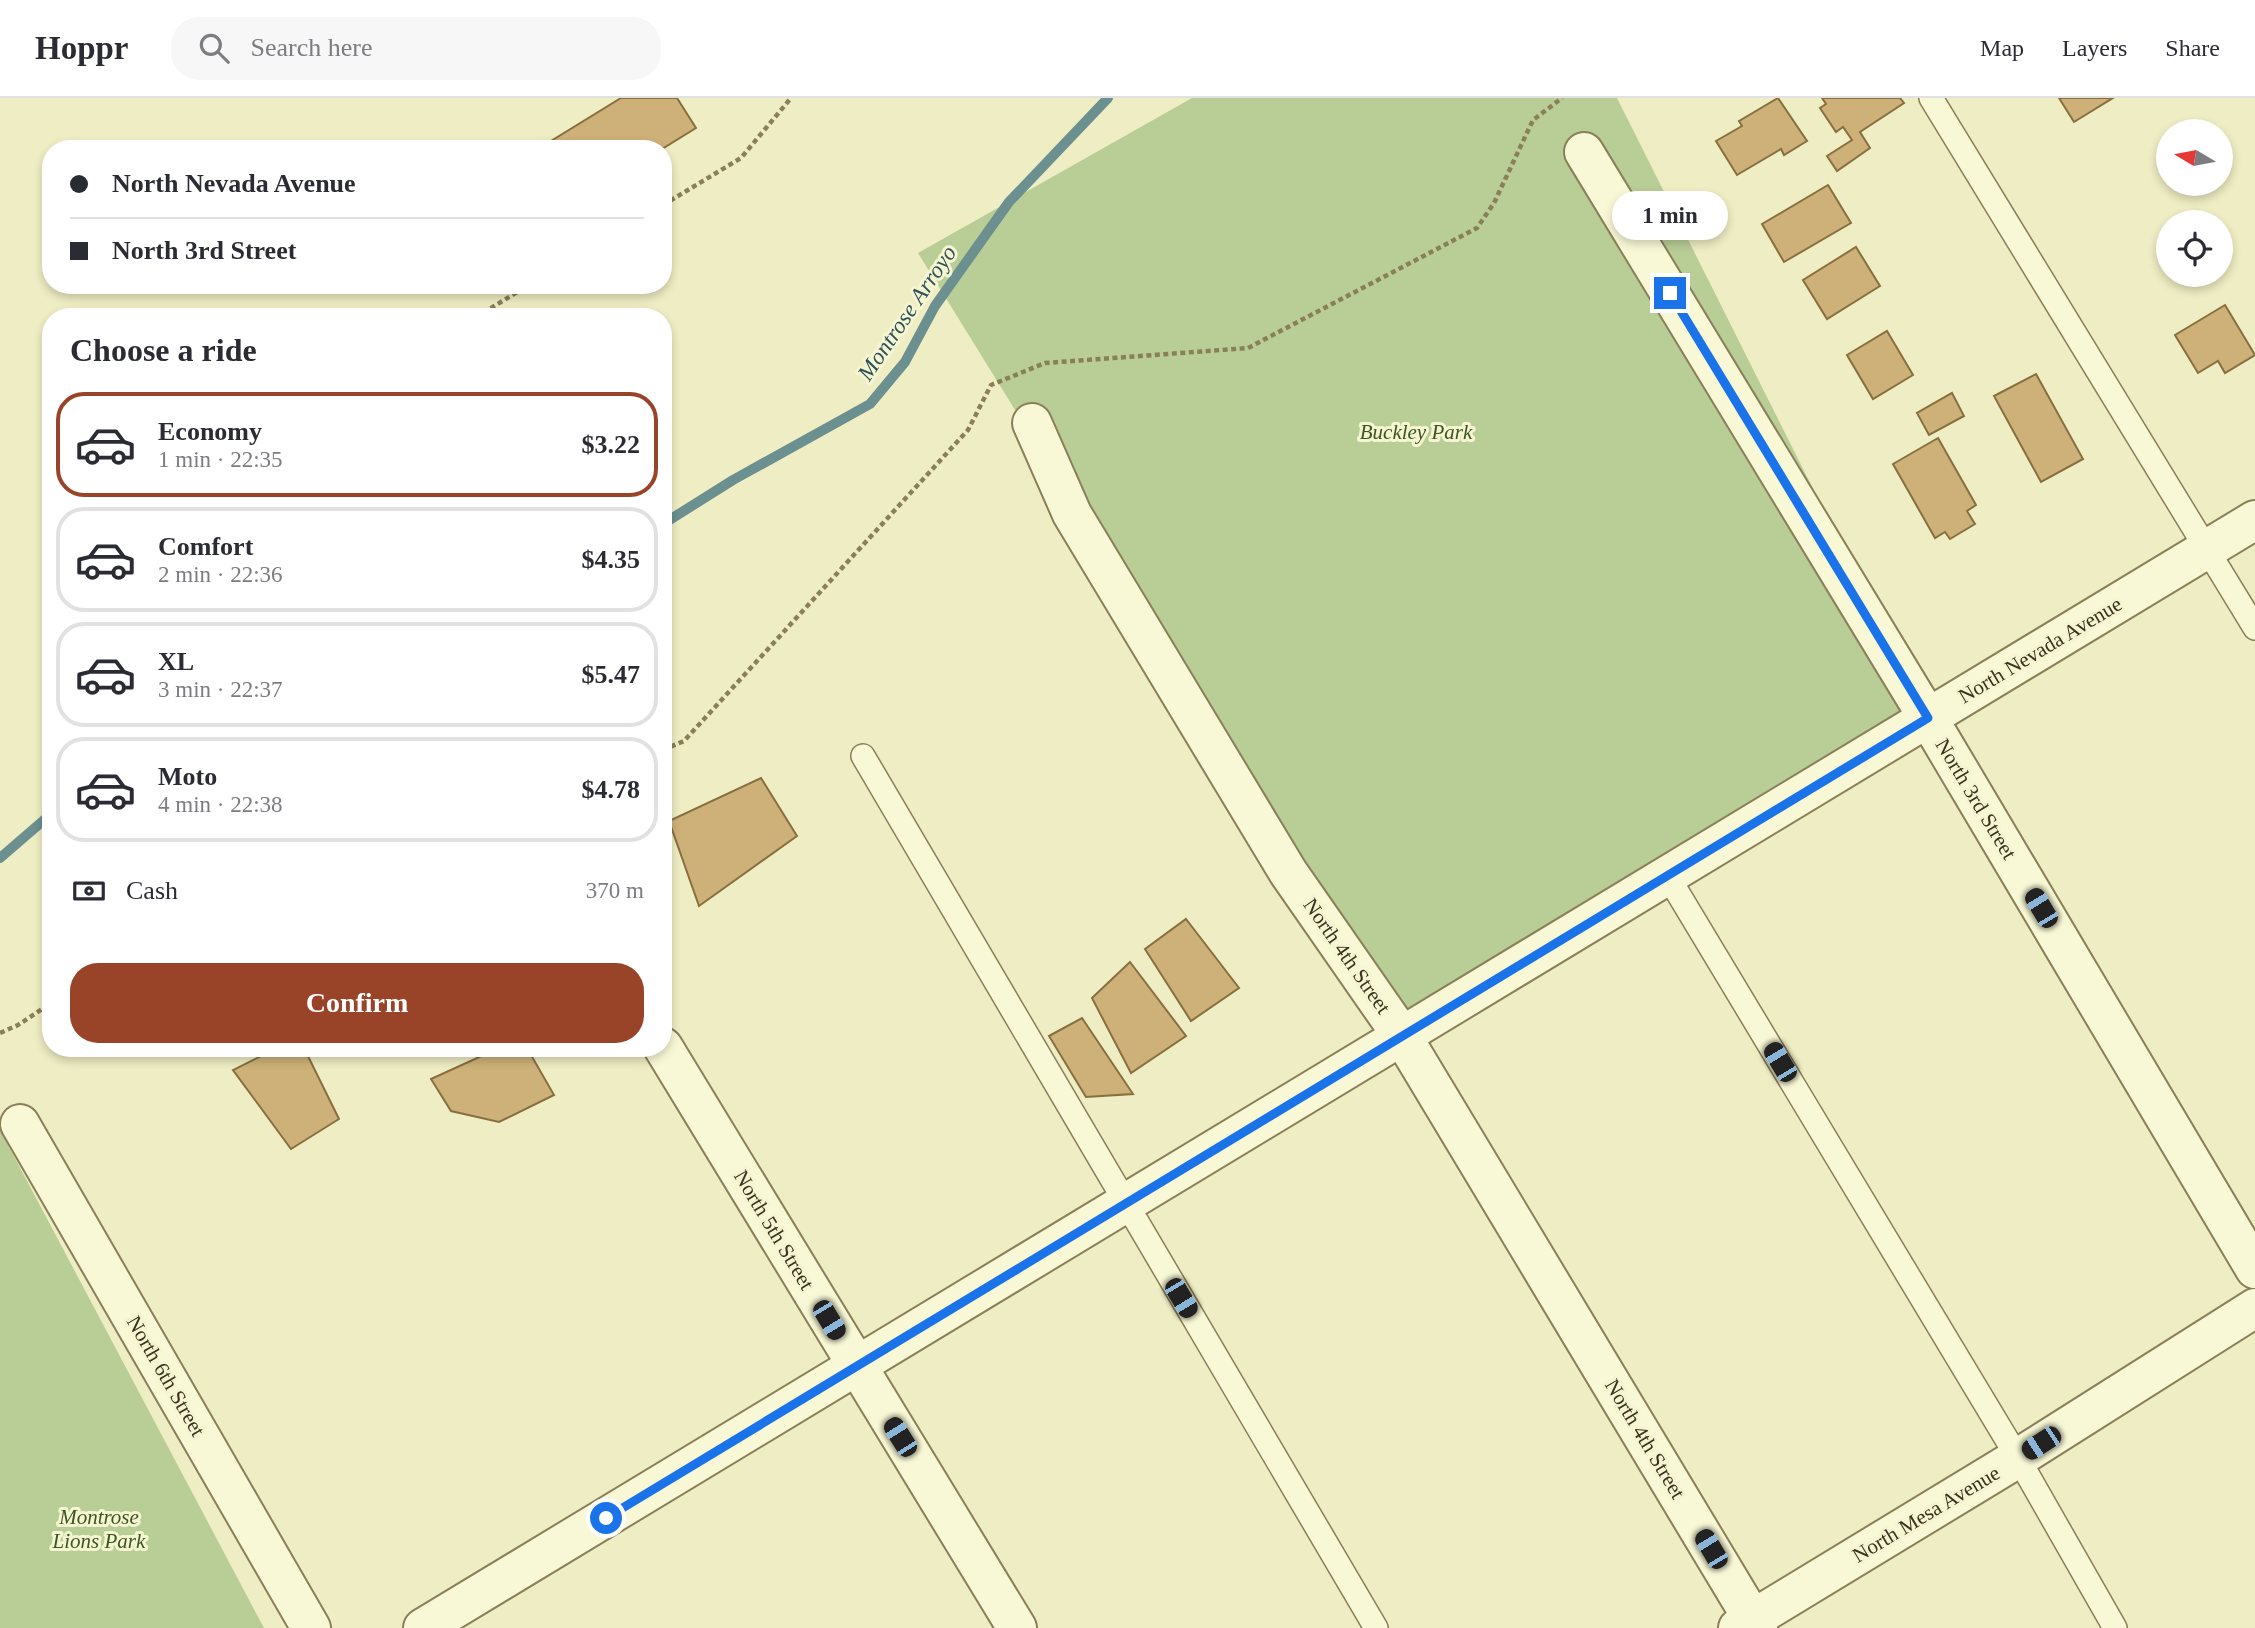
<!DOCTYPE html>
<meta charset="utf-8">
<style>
:root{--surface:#fff;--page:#f7f7f7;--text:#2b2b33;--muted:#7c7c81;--line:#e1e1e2;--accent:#994428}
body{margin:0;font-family:Georgia,serif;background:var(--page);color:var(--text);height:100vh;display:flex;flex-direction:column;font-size:26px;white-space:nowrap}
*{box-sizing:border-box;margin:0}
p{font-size:23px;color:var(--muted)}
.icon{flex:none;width:38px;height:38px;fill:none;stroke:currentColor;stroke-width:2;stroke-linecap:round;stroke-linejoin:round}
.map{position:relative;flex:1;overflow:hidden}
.sheet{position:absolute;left:42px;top:210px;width:630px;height:749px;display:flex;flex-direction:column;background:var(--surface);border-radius:28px;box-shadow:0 4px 10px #0003}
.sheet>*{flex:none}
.banner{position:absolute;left:42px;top:42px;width:630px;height:154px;border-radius:28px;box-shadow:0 4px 10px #0003;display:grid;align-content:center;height:154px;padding:0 28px;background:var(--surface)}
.needle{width:46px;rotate:280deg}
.controls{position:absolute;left:2156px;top:21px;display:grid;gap:14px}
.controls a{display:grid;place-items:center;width:77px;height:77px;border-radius:50%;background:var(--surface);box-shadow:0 4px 10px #0003;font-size:35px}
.end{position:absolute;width:32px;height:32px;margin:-16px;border:9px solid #1a73e8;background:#fff;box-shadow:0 0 0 4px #fff}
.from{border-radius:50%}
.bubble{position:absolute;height:49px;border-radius:24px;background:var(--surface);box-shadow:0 4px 10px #0003;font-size:23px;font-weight:600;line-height:49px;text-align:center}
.car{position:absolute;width:21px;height:42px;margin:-21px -10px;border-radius:9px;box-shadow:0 0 5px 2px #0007;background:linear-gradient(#222 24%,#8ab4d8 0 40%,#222 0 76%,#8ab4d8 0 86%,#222 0)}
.banner b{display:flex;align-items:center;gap:24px;height:66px;font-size:26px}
.banner b+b{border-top:2px solid var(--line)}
.banner i{width:18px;height:18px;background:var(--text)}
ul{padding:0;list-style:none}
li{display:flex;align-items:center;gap:21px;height:105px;margin:0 14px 10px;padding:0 14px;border:4px solid var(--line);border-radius:28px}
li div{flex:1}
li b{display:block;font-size:26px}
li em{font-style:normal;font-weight:600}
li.current{border-color:var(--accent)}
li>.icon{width:63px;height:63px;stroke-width:1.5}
h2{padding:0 28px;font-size:32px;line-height:84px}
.pay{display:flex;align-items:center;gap:18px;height:77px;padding:0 28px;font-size:26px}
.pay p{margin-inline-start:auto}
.primary-button{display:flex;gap:14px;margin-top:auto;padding:14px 28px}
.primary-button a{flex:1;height:80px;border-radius:28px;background:var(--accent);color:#fff;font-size:28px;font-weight:600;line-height:80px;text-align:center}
header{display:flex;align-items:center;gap:42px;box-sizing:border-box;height:98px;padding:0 35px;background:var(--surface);border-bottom:2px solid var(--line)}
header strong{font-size:33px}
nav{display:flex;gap:38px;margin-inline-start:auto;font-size:24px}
.search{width:490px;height:63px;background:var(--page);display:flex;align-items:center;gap:18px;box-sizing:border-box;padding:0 24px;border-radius:28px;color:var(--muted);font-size:26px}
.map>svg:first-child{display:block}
.green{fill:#b9cd96}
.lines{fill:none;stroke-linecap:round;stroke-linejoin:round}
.stream{stroke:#6c8f90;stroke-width:10}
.building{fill:#cdb178;stroke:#886f3f;stroke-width:2}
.service-casing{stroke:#897f59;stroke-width:26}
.minor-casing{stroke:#897f59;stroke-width:42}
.tertiary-casing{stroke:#897f59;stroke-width:42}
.path{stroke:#897f59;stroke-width:4.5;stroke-dasharray:5 3.5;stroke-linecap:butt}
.service{stroke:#f9f8d6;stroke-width:23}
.minor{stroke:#f9f8d6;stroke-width:38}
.tertiary{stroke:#f9f8d6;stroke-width:38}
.route{stroke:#1a73e8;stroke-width:9}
.labels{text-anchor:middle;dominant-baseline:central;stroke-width:6;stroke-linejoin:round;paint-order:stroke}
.park-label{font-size:21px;font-style:italic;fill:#3c5524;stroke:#f6f5d2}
.street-label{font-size:21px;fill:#39321e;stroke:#f6f5d2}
.water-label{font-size:23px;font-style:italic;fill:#2d5059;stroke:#f6f5d2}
</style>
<header>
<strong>Hoppr</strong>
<div class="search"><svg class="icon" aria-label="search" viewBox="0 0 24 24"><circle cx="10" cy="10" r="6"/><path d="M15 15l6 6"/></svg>Search here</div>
<nav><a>Map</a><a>Layers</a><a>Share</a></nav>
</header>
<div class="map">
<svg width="2255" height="1530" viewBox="0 0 2255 1530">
<rect width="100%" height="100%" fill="#efedc3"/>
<g class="green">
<polygon points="1192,0 1617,0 1928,620 1402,938 918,155"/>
<polygon points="0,1032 264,1530 0,1530"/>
</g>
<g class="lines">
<g class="stream">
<polyline points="663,426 733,382 870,306 905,264 935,208 1009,104 1108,0"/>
<polyline points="0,760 51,716"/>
</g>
</g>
<g class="building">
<polygon points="621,0 677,0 696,30 662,51 538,51"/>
<polygon points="1778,0 1807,43 1784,57 1781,51 1737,77 1716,43 1742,28 1739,23"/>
<polygon points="1822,0 1900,0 1904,5 1860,34 1870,50 1837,73 1827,58 1852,42 1843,29 1836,34 1820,10 1826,6"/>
<polygon points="2059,0 2113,0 2074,24"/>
<polygon points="1828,87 1851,125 1784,164 1762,126"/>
<polygon points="1856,149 1880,188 1827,221 1803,182"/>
<polygon points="2225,207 2255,257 2225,275 2218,263 2198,275 2175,237"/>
<polygon points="1887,233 1913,277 1873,301 1847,257"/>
<polygon points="2036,276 2083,361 2041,384 1994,298"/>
<polygon points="1952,295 1964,318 1929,337 1917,315"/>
<polygon points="1938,340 1976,407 1967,413 1975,426 1950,441 1945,434 1935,440 1893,366"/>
<polygon points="761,680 797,738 699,808 669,723"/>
<polygon points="1186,821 1239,890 1191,923 1145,851"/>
<polygon points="1130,864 1186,938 1131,975 1092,900"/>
<polygon points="1082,920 1133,996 1086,999 1049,938"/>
<polygon points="277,950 304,950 339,1021 291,1051 233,972"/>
<polygon points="499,950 527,950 554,997 499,1024 451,1013 431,981"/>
</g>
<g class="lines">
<g class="service-casing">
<g id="service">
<polyline points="1931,0 2255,530"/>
<polyline points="863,658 1376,1530"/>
<polyline points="1667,777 2018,1360 2115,1530"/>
</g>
</g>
<g class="minor-casing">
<g id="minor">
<polyline points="1584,54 1928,620 2255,1171"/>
<polyline points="1032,325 1072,416 1288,774 1402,938 1758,1530"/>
<polyline points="663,949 1017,1530"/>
<polyline points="20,1026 311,1530"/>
<polyline points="1738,1530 2018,1360 2255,1210"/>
</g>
</g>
<g class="tertiary-casing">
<polyline id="tertiary" points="423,1530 2255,422"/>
</g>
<g class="path">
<polyline points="663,107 741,60 791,0"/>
<polyline points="476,219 529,187"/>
<polyline points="663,652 684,643 968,332 991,287 1045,265 1248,250 1477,130 1494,105 1533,22 1562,0"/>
<polyline points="0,935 18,927 51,905"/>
</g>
<use href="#service" class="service"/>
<use href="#minor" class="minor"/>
<use href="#tertiary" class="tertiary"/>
</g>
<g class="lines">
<polyline class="route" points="606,1420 1928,620 1670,195"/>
</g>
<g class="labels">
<g class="park-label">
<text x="1416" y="334">Buckley Park</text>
<text x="99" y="1419">Montrose<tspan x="99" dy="24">Lions Park</tspan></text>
</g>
<g class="street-label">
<text transform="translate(2040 552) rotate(-31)">North Nevada Avenue</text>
<text transform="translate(1976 701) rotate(59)">North 3rd Street</text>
<text transform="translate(1347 858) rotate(55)">North 4th Street</text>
<text transform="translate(774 1132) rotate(59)">North 5th Street</text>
<text transform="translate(166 1278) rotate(60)">North 6th Street</text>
<text transform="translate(1645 1341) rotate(59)">North 4th Street</text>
<text transform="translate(1926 1416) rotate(-31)">North Mesa Avenue</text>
</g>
<g class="water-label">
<text transform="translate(907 215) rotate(-56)">Montrose Arroyo</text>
</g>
</g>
</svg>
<div class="controls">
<a><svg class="needle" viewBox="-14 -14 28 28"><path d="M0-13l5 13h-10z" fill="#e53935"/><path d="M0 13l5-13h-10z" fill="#7c7c81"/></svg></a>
<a><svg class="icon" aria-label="locate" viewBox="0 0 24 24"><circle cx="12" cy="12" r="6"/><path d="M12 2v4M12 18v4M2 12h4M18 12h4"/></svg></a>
</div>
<i class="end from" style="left:606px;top:1420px"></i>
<i class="end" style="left:1670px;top:195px"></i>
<div class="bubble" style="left:1612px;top:93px;width:116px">1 min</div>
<i class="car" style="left:2041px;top:810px;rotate:329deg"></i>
<i class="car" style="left:1780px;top:964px;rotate:329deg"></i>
<i class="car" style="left:1181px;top:1200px;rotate:149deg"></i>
<i class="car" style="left:829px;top:1222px;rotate:149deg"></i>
<i class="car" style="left:900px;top:1339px;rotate:328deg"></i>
<i class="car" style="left:2041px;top:1345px;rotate:237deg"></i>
<i class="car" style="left:1711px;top:1451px;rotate:329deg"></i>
<div class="banner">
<b><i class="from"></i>North Nevada Avenue</b>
<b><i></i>North 3rd Street</b>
</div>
<section class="sheet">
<h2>Choose a ride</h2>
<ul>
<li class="current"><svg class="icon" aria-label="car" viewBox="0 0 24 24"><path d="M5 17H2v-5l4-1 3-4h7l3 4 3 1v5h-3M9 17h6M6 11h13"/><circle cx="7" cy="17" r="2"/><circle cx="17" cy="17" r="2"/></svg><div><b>Economy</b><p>1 min · 22:35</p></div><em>$3.22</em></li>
<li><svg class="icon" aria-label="car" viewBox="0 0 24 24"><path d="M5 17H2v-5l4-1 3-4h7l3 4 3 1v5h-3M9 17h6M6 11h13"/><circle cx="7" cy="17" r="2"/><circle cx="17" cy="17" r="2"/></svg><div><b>Comfort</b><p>2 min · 22:36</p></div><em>$4.35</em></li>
<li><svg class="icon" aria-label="car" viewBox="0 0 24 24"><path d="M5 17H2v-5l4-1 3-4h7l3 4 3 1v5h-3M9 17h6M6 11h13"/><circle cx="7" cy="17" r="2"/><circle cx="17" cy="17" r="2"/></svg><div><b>XL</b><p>3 min · 22:37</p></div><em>$5.47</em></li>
<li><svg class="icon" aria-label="car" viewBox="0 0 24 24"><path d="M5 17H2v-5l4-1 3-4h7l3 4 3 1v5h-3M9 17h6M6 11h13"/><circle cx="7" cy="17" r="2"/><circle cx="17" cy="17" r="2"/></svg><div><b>Moto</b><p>4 min · 22:38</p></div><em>$4.78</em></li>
</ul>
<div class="pay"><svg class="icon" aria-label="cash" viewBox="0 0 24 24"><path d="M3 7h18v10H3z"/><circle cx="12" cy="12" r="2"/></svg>Cash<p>370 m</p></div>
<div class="primary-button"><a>Confirm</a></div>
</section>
</div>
